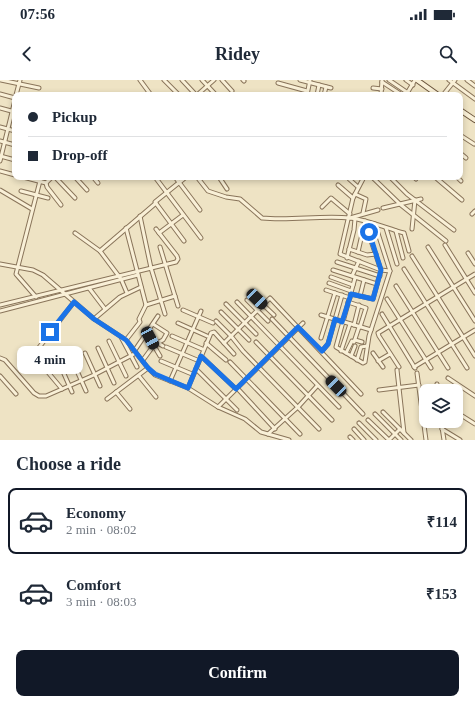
<!DOCTYPE html>
<meta charset="utf-8">
<style>
:root{--surface:#fff;--page:#f6f6f7;--text:#1f2937;--muted:#747a83;--line:#e0e1e3;--accent:#111827}
body{margin:0;font-family:"Times New Roman",serif;background:var(--page);color:var(--text);height:100vh;display:flex;flex-direction:column;font-size:15px;white-space:nowrap}
*{box-sizing:border-box;margin:0}
p{font-size:13px;color:var(--muted)}
.icon{flex:none;width:22px;height:22px;fill:none;stroke:currentColor;stroke-width:2;stroke-linecap:round;stroke-linejoin:round}
.map{position:relative;height:360px;overflow:hidden}
.sheet{display:flex;flex-direction:column;background:var(--surface);flex:1}
.sheet>*{flex:none}
.top-card{position:absolute;left:12px;top:12px;width:451px;height:88px;border-radius:8px;box-shadow:0 2px 6px #0003;display:grid;align-content:center;height:88px;padding:0 16px;background:var(--surface)}
.fabs{position:absolute;left:419px;top:304px;display:grid;gap:8px}
.fabs a{display:grid;place-items:center;width:44px;height:44px;border-radius:8px;background:var(--surface);box-shadow:0 2px 6px #0003;font-size:20px}
.end{position:absolute;width:18px;height:18px;margin:-9px;border:5px solid #1a73e8;background:#fff;box-shadow:0 0 0 2px #fff}
.from{border-radius:50%}
.bubble{position:absolute;height:28px;border-radius:8px;background:var(--surface);box-shadow:0 2px 6px #0003;font-size:13px;font-weight:600;line-height:28px;text-align:center}
.car{position:absolute;width:12px;height:24px;margin:-12px -6px;border-radius:5px;box-shadow:0 0 3px 1px #0007;background:linear-gradient(#222 24%,#8ab4d8 0 40%,#222 0 76%,#8ab4d8 0 86%,#222 0)}
.top-card b{display:flex;align-items:center;gap:14px;height:38px;font-size:15px}
.top-card b+b{border-top:1px solid var(--line)}
.top-card i{width:10px;height:10px;background:var(--text)}
ul{padding:0;list-style:none}
li{display:flex;align-items:center;gap:12px;height:66px;margin:0 8px 6px;padding:0 8px;border:2px solid transparent;border-radius:8px}
li div{flex:1}
li b{display:block;font-size:15px}
li em{font-style:normal;font-weight:600}
li.on{border-color:var(--accent)}
li>.icon{width:36px;height:36px;stroke-width:1.5}
h2{padding:0 16px;font-size:18px;line-height:48px}
.button{display:flex;gap:8px;margin-top:auto;padding:8px 16px}
.button a{flex:1;height:46px;border-radius:8px;background:var(--accent);color:#fff;font-size:16px;font-weight:600;line-height:46px;text-align:center}
.status{display:flex;justify-content:space-between;align-items:center;height:28px;padding:0 20px;background:var(--surface);direction:ltr}
.status svg{height:11px;fill:currentColor}
header{display:flex;justify-content:space-between;align-items:center;height:52px;padding:0 16px;background:var(--surface);font-size:18px;font-weight:600}
.map>svg:first-child{display:block}
.lines{fill:none;stroke-linecap:round;stroke-linejoin:round}
.street-casing{stroke:#89745a;stroke-width:5}
.secondary-casing{stroke:#6b553d;stroke-width:6}
.street{stroke:#f9f0d7;stroke-width:3}
.secondary{stroke:#f9f0d7;stroke-width:4}
.route{stroke:#1a73e8;stroke-width:5}
</style>
<div class="status"><b>07:56</b><svg viewBox="0 0 49 12"><path d="M0 12V9h3v3zM5 12V6h3v6zM10 12V3h3v9zM15 12V0h3v12zM26 1h20v11H26zM47 4h2v5h-2z"/></svg></div>
<header><svg class="icon" aria-label="back" viewBox="0 0 24 24"><path d="M15 5l-7 7 7 7"/></svg>Ridey<svg class="icon" aria-label="search" viewBox="0 0 24 24"><circle cx="10" cy="10" r="6"/><path d="M15 15l6 6"/></svg></header>
<div class="map">
<svg width="475" height="360" viewBox="0 0 475 360">
<rect width="100%" height="100%" fill="#eee3c4"/>
<g class="lines">
<g class="street-casing">
<g id="street">
<polyline points="1,0 39,8"/>
<polyline points="140,0 151,15"/>
<polyline points="164,0 179,15"/>
<polyline points="182,0 196,15"/>
<polyline points="202,0 216,15"/>
<polyline points="222,0 232,11"/>
<polyline points="243,0 244,1"/>
<polyline points="300,0 331,8"/>
<polyline points="389,0 411,15"/>
<polyline points="406,0 413,5"/>
<polyline points="449,0 475,19"/>
<polyline points="467,0 475,6"/>
<polyline points="382,2 402,15"/>
<polyline points="278,3 307,11"/>
<polyline points="373,8 382,9"/>
<polyline points="0,14 15,18"/>
<polyline points="16,15 20,0"/>
<polyline points="197,15 214,0"/>
<polyline points="307,15 310,0"/>
<polyline points="317,15 319,5"/>
<polyline points="324,15 326,7"/>
<polyline points="381,15 382,0"/>
<polyline points="406,15 415,0"/>
<polyline points="443,15 455,0"/>
<polyline points="0,28 15,32"/>
<polyline points="0,47 15,51"/>
<polyline points="460,55 474,64"/>
<polyline points="0,61 15,65"/>
<polyline points="460,73 466,78"/>
<polyline points="0,76 15,80"/>
<polyline points="0,81 15,20"/>
<polyline points="0,91 15,95"/>
<polyline points="23,97 46,103 52,97"/>
<polyline points="55,97 75,118"/>
<polyline points="75,97 87,110"/>
<polyline points="93,97 98,103"/>
<polyline points="155,97 201,158"/>
<polyline points="175,97 200,130"/>
<path d="M197,97L208,111L226,117L240,119L262,138C291,141 321,135 350,138C368,140 386,148 404,153L409,171"/>
<polyline points="219,97 227,109"/>
<polyline points="364,97 353,118 340,174 381,190 390,191"/>
<polyline points="372,97 401,125 446,161"/>
<polyline points="390,97 407,114 454,150"/>
<polyline points="414,97 416,99"/>
<polyline points="435,97 462,120"/>
<polyline points="457,97 461,101"/>
<polyline points="349,99 358,107"/>
<polyline points="46,103 47,107 61,125"/>
<polyline points="338,105 353,118"/>
<polyline points="0,110 32,129"/>
<polyline points="21,111 48,118"/>
<polyline points="355,114 366,119 363,133"/>
<polyline points="322,127 331,118 350,134"/>
<polyline points="383,128 421,119"/>
<polyline points="472,134 475,131"/>
<polyline points="140,136 151,188 165,234"/>
<polyline points="350,138 378,130"/>
<polyline points="126,148 146,225 139,239 140,242 126,260"/>
<polyline points="386,148 397,184"/>
<polyline points="412,149 415,120"/>
<polyline points="396,151 403,178"/>
<polyline points="75,153 100,171 121,199 127,213"/>
<polyline points="159,153 183,135"/>
<polyline points="184,161 155,122 186,97"/>
<polyline points="445,165 475,213"/>
<polyline points="160,167 178,226"/>
<polyline points="428,167 475,241"/>
<polyline points="349,169 367,175 376,174"/>
<polyline points="100,171 156,123"/>
<polyline points="358,172 365,141"/>
<polyline points="468,173 475,184"/>
<polyline points="412,176 475,276"/>
<polyline points="347,178 354,150 355,139"/>
<polyline points="337,182 380,196"/>
<polyline points="0,184 33,190 43,195 94,239 126,260 148,288 155,295 188,308 218,327 245,339 261,352 289,360"/>
<polyline points="404,189 467,288"/>
<polyline points="333,190 377,204"/>
<polyline points="352,196 359,181"/>
<polyline points="331,197 353,205"/>
<polyline points="355,198 336,267 363,283 365,282 369,256 390,191 375,144"/>
<polyline points="329,203 351,211"/>
<polyline points="396,206 448,288"/>
<polyline points="89,208 105,229"/>
<polyline points="326,210 350,218"/>
<polyline points="351,214 373,219 381,190 369,155 371,143"/>
<polyline points="360,216 364,200"/>
<polyline points="36,217 16,194 41,97"/>
<polyline points="257,219 274,235"/>
<polyline points="387,219 431,288"/>
<polyline points="247,220 268,241"/>
<polyline points="237,222 339,327"/>
<polyline points="348,222 366,228 360,247"/>
<polyline points="226,224 256,254"/>
<polyline points="0,225 176,182 178,179 177,176 156,149"/>
<polyline points="146,225 175,216"/>
<polyline points="183,230 213,243"/>
<polyline points="0,231 138,195"/>
<polyline points="221,232 249,260"/>
<polyline points="382,234 415,288"/>
<polyline points="321,235 371,250"/>
<polyline points="94,239 120,217 141,207"/>
<polyline points="272,239 363,334"/>
<polyline points="216,241 231,256 243,271 319,349"/>
<polyline points="178,243 207,256"/>
<polyline points="153,244 167,253 163,260 157,263"/>
<polyline points="354,245 359,225"/>
<polyline points="147,254 160,276"/>
<polyline points="172,256 202,269"/>
<polyline points="121,257 137,287"/>
<polyline points="321,258 335,213"/>
<polyline points="151,259 163,266"/>
<polyline points="355,260 362,262"/>
<polyline points="109,261 126,296"/>
<polyline points="256,262 332,340"/>
<polyline points="354,262 359,247"/>
<polyline points="206,263 226,280"/>
<polyline points="224,263 270,218 361,314"/>
<polyline points="166,267 197,280"/>
<polyline points="98,268 114,303"/>
<polyline points="135,270 158,236"/>
<polyline points="322,271 328,264 342,215"/>
<polyline points="341,271 350,244"/>
<polyline points="85,273 100,306"/>
<polyline points="346,273 352,261"/>
<polyline points="373,273 383,287"/>
<polyline points="201,276 236,309"/>
<polyline points="351,276 355,266"/>
<polyline points="0,278 5,280 34,313 39,316 46,316 94,295 136,273"/>
<polyline points="143,280 154,265"/>
<polyline points="357,280 361,267 367,266"/>
<polyline points="161,281 192,294"/>
<polyline points="378,281 390,274"/>
<polyline points="73,282 86,311"/>
<polyline points="230,282 300,354"/>
<polyline points="61,287 72,312"/>
<polyline points="399,287 379,256 378,253 475,194"/>
<polyline points="414,287 475,250"/>
<polyline points="196,289 237,330"/>
<polyline points="397,290 404,353"/>
<polyline points="417,293 426,360"/>
<polyline points="0,296 16,314"/>
<polyline points="139,296 156,317"/>
<polyline points="448,298 475,316"/>
<polyline points="170,301 201,231"/>
<polyline points="437,304 438,311"/>
<polyline points="188,308 211,253 214,252 234,274"/>
<polyline points="237,308 275,349"/>
<polyline points="62,309 36,278 34,274 74,222"/>
<polyline points="379,310 419,305"/>
<polyline points="116,312 130,329"/>
<polyline points="107,319 148,288"/>
<polyline points="218,327 303,243"/>
<polyline points="383,332 411,360"/>
<polyline points="456,332 475,344"/>
<polyline points="375,334 401,360"/>
<polyline points="368,340 389,360"/>
<polyline points="441,341 444,360"/>
<polyline points="359,343 376,360"/>
<polyline points="354,349 364,360"/>
<polyline points="442,349 460,360"/>
<polyline points="268,354 298,327 317,306"/>
<polyline points="350,357 353,360"/>
<polyline points="389,360 400,349"/>
</g>
</g>
<g class="secondary-casing">
<g id="secondary">
<polyline points="417,0 438,15"/>
<polyline points="460,30 475,40"/>
</g>
</g>
<use href="#street" class="street"/>
<use href="#secondary" class="secondary"/>
</g>
<g class="lines">
<polyline class="route" points="50,252 74,222 94,239 126,260 148,288 155,294 188,308 201,276 236,309 298,247 322,271 328,264 335,239 342,242 351,214 373,219 381,190 369,152"/>
</g>
</svg>
<div class="fabs">
<a><svg class="icon" aria-label="layers" viewBox="0 0 24 24"><path d="M12 4l9 5-9 5-9-5zM3 14l9 5 9-5"/></svg></a>
</div>
<i class="end from" style="left:369px;top:152px"></i>
<i class="end" style="left:50px;top:252px"></i>
<div class="bubble" style="left:17px;top:266px;width:66px">4 min</div>
<i class="car" style="left:257px;top:219px;rotate:134deg"></i>
<i class="car" style="left:150px;top:258px;rotate:152deg"></i>
<i class="car" style="left:336px;top:306px;rotate:316deg"></i>
<div class="top-card">
<b><i class="from"></i>Pickup</b>
<b><i></i>Drop-off</b>
</div>
</div>
<section class="sheet">
<h2>Choose a ride</h2>
<ul>
<li class="on"><svg class="icon" aria-label="car" viewBox="0 0 24 24"><path d="M5 17H2v-5l4-1 3-4h7l3 4 3 1v5h-3M9 17h6M6 11h13"/><circle cx="7" cy="17" r="2"/><circle cx="17" cy="17" r="2"/></svg><div><b>Economy</b><p>2 min · 08:02</p></div><em>₹114</em></li>
<li><svg class="icon" aria-label="car" viewBox="0 0 24 24"><path d="M5 17H2v-5l4-1 3-4h7l3 4 3 1v5h-3M9 17h6M6 11h13"/><circle cx="7" cy="17" r="2"/><circle cx="17" cy="17" r="2"/></svg><div><b>Comfort</b><p>3 min · 08:03</p></div><em>₹153</em></li>
</ul>
<div class="button"><a>Confirm</a></div>
</section>
